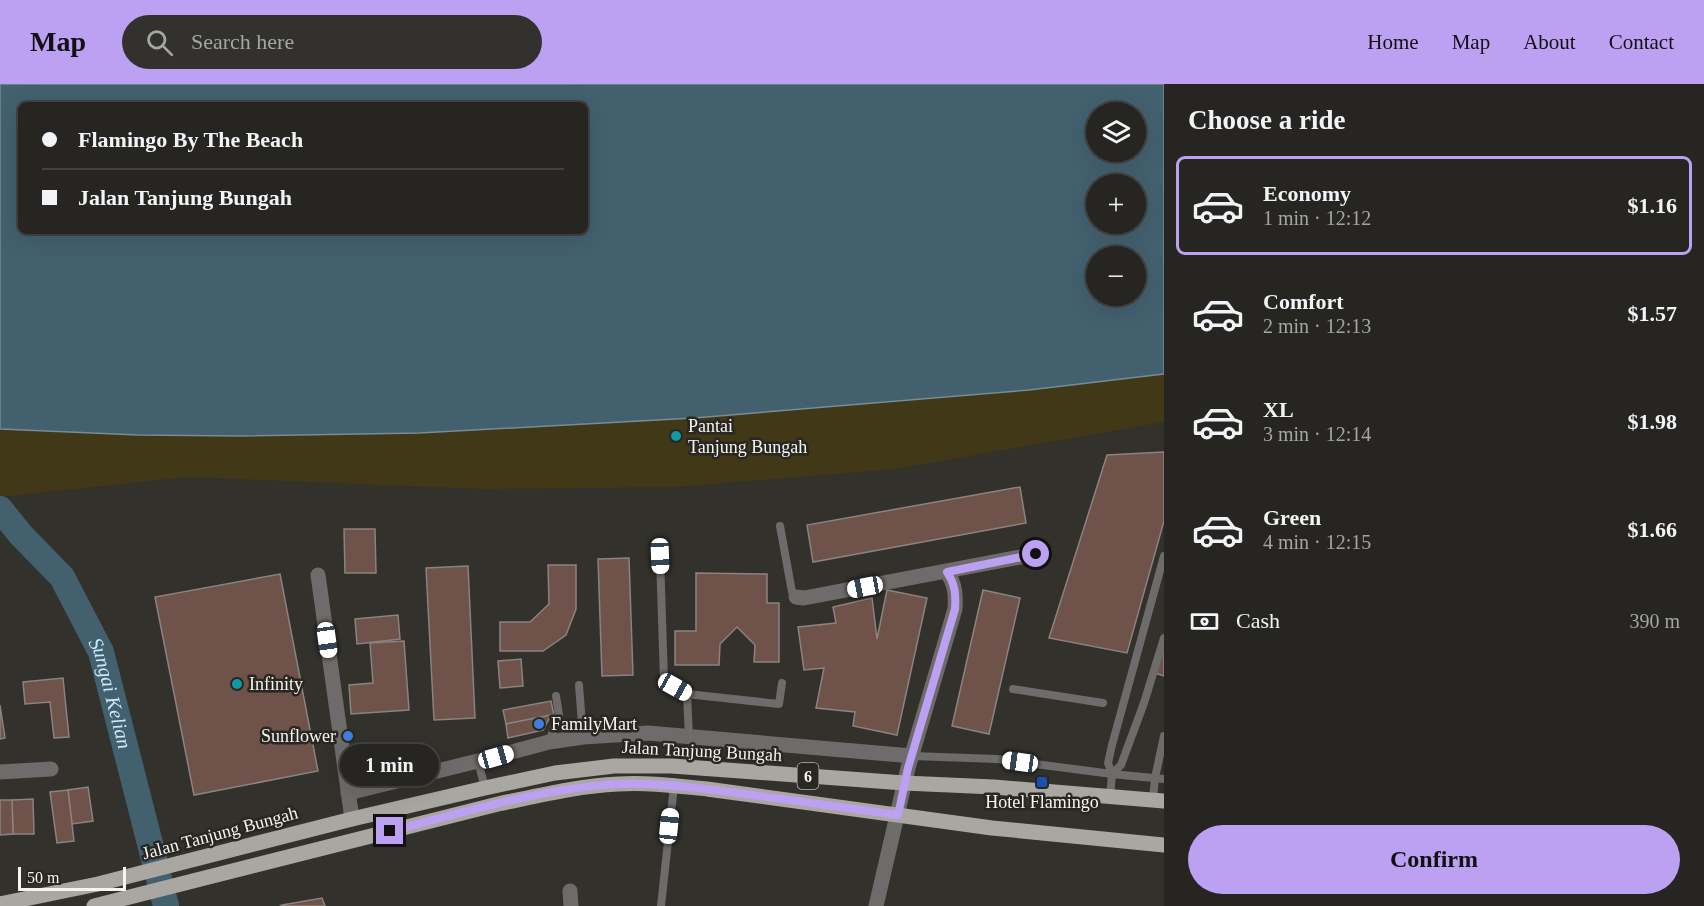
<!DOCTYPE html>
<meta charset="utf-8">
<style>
:root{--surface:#262521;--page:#32312e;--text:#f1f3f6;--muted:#a4a5a5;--line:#42423f;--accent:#bca0f2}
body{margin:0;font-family:Georgia,serif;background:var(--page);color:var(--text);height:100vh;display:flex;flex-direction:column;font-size:22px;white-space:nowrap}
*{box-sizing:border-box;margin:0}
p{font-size:20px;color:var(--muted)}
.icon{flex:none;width:33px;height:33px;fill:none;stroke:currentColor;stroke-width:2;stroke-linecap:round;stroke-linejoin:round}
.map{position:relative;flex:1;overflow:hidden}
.drawer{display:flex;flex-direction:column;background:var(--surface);width:540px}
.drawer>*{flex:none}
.banner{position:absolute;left:18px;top:18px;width:570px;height:132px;border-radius:9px;box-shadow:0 6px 24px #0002,0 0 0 2px var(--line);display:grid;align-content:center;height:132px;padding:0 24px;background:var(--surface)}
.fabs{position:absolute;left:1086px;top:18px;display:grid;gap:12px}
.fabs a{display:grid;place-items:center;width:60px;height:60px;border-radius:50%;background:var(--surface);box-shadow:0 6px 24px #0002,0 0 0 2px var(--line);font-size:30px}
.scale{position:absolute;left:18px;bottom:15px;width:108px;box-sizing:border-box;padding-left:6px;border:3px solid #f5f4f1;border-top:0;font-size:16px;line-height:21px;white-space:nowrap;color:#f5f4f1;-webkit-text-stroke:4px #282722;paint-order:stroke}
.end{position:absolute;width:27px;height:27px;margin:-14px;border:8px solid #bca0f2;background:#111;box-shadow:0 0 0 3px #111}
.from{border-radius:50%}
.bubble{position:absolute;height:42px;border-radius:21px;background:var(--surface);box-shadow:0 6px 24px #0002,0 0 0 2px var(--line);font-size:20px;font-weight:600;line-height:42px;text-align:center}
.car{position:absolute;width:18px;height:36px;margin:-18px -9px;border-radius:8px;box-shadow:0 0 4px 2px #0007;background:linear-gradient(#fff 24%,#345 0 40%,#fff 0 76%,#345 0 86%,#fff 0)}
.banner b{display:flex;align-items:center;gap:21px;height:57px;font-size:22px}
.banner b+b{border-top:2px solid var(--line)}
.banner i{width:15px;height:15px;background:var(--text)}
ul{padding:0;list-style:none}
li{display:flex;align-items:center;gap:18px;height:99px;margin:0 12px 9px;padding:0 12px;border:3px solid transparent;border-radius:9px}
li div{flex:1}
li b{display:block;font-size:22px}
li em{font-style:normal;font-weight:600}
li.active{border-color:var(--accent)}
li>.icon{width:54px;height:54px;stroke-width:1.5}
h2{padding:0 24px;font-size:27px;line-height:72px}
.pay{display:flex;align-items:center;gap:15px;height:66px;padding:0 24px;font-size:22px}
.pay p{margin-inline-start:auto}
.cta{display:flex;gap:12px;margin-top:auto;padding:12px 24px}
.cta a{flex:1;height:69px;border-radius:36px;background:var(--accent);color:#111;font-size:24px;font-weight:600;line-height:69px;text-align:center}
header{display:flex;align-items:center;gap:36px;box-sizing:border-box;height:84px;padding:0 30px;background:var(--accent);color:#111}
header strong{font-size:28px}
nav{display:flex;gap:33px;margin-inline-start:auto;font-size:21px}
.search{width:420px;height:54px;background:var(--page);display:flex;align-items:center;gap:15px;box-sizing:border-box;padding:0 21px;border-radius:33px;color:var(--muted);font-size:22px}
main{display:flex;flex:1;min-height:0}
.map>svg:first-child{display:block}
.sand{fill:#413818}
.water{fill:#43606f;stroke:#788c96;stroke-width:1.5;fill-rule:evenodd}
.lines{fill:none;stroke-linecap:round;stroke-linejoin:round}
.river{stroke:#43606f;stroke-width:26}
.building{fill:#6f5249;stroke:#8a8381;stroke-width:1.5}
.lane{stroke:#6e6c6a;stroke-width:8}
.street{stroke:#6e6c6a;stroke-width:15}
.primary{stroke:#aaa7a2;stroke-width:15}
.route{stroke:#bca0f2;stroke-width:8}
.culture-dot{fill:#0f9aa8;stroke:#282722;stroke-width:2}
.shop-dot{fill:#3f7fe0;stroke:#282722;stroke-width:2}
.transit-dot{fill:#1a4fb4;stroke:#282722;stroke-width:2}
.labels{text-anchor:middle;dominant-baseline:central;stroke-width:5;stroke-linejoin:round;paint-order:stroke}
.shield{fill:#282722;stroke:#b8b6b3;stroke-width:1.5}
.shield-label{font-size:16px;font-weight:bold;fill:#f5f4f1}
.poi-label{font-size:18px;fill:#f5f4f1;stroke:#282722;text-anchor:start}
.street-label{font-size:18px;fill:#f5f4f1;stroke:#282722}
.water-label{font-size:20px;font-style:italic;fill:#c8eafc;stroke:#282722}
</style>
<header>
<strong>Map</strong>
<div class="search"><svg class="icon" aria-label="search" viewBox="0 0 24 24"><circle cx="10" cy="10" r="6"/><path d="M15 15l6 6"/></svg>Search here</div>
<nav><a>Home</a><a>Map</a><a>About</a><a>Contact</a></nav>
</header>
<main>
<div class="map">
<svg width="1164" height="822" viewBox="0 0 1164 822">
<rect width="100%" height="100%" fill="#32312c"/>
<polygon class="sand" points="1164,290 1164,338 895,385 676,403 484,405 187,393 0,413 0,345 138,351 242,352 419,349 694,334 1029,306"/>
<path class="water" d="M0,0H1164V290L1029,306L694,334L419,349L242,352L138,351L0,345ZM21,21H585V147H21ZM1096,28H1136V68H1096ZM1096,100H1136V140H1096ZM1096,172H1136V212H1096Z"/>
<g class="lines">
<path class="river" id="s1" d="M0,425L21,451L62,493L101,568L166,822"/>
</g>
<g class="building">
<polygon points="1164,368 1164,437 1127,569 1049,554 1107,371"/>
<polygon points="1020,403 1026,439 813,478 807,441"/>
<polygon points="344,445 375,445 376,489 345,489"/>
<polygon points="629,474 633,591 602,592 598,475"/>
<polygon points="548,481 576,481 576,525 566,551 543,567 500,567 500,538 530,538 549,520"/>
<polygon points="468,482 475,634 434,636 426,484"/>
<polygon points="696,489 767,490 767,519 779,519 779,578 754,578 755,561 737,543 720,560 719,581 675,581 675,547 696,547"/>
<polygon points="280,490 318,687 194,711 155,513"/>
<polygon points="887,506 927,514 897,651 853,642 855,628 816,624 824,584 804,586 798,543 836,539 833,523 872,514 877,555"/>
<polygon points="983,506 1020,514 989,650 952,642"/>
<polygon points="398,531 400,555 357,560 355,535"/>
<polygon points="404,557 409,626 351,630 349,601 373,599 370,559"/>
<polygon points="1164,564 1164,592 1155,589"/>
<polygon points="521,575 523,602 500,604 498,577"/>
<polygon points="63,594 69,653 54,654 50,618 25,620 23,598"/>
<polygon points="551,617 554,631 506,640 503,626"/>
<polygon points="0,621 5,654 0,655"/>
<polygon points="551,631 543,646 508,654 506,640"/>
<polygon points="88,703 93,737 72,740 68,706"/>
<polygon points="68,706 74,757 57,759 50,708"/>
<polygon points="33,715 34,750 13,750 12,716"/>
<polygon points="0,716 12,716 13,750 0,751"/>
<polygon points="322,814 325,822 280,822 282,821"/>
</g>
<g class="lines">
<g class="lane">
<polyline points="780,442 792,508 796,513"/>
<polyline points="660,472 664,597 687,610 689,653"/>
<polyline points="579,601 583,653"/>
<polyline points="1013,605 1103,619"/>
<polyline points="687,610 779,620 782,599"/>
<polyline points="549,658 559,631 556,612"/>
<polyline points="912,672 997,675 1112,690 1164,695"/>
<polyline points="478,677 485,704"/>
<polyline points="1112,690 1108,679 1112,661 1164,472"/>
<polyline points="1110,713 1112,690 1121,681 1144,619 1164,554"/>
<polyline points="1153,716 1155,694 1164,652"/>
<polyline points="661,822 674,702"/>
</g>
<g class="street">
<polyline points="318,491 352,735"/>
<polyline points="796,513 804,514 1036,470"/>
<polyline points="0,688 51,685"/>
<polyline points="348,709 478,677 549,658 583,653 648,649 912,672"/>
<polyline points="570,807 571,822"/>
<path d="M876,822L908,684L955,525C956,510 955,500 947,488"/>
</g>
<g class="primary">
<polyline points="0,820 98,800 352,735 485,704 555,689 614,682 672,682 904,699 994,703 1164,717"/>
<path d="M94,822L498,720C537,712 577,702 618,700C647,698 677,702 707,705L992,744L1164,761"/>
</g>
</g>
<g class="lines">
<path class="route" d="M390,747C462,729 543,704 618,700C660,698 703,705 745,710C796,717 847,724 898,731L908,684L955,525C956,510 955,500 947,488L1036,470"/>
</g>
<g class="culture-dot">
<circle cx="676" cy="352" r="6"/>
<circle cx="237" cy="600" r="6"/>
</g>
<g class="shop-dot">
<circle cx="539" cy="640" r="6"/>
<circle cx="348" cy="652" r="6"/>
</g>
<rect class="transit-dot" x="1036" y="692" width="12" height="12" rx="3"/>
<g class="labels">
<rect class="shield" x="797.5" y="679" width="21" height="26" rx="4.5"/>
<g class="shield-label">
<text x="808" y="692">6</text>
</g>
<g class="poi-label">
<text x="688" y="342">Pantai<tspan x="688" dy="21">Tanjung Bungah</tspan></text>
<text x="249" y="600">Infinity</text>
<text x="551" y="640">FamilyMart</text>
<text x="336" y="652" text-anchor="end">Sunflower</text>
<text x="1042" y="718" text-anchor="middle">Hotel Flamingo</text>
</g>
<g class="street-label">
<text transform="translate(702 667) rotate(3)">Jalan Tanjung Bungah</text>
<text transform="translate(220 749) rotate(-15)">Jalan Tanjung Bungah</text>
</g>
<g class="water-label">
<text stroke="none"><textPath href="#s1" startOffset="219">Sungai Kelian</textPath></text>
</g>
</g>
</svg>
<div class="fabs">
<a><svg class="icon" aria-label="layers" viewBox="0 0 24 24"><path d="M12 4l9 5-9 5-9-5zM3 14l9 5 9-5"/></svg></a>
<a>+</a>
<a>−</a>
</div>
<div class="scale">50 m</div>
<i class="end from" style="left:1036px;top:470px"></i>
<i class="end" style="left:390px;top:747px"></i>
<div class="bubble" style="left:340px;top:660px;width:99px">1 min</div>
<i class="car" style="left:660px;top:472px;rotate:178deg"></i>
<i class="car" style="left:865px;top:503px;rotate:259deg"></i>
<i class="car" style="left:327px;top:556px;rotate:172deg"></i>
<i class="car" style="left:675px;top:603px;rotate:119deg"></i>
<i class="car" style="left:496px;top:673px;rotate:74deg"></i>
<i class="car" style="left:1020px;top:678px;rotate:278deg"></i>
<i class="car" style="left:669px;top:742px;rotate:6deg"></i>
<div class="banner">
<b><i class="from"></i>Flamingo By The Beach</b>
<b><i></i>Jalan Tanjung Bungah</b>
</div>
</div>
<section class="drawer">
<h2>Choose a ride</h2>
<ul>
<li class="active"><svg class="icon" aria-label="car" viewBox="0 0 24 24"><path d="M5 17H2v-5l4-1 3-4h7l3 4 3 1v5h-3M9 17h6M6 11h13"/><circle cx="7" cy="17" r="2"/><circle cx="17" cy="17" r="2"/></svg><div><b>Economy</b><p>1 min · 12:12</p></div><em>$1.16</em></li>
<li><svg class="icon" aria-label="car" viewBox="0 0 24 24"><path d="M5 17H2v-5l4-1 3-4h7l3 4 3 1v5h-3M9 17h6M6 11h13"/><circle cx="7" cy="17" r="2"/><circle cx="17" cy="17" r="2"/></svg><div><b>Comfort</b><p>2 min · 12:13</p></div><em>$1.57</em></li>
<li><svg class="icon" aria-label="car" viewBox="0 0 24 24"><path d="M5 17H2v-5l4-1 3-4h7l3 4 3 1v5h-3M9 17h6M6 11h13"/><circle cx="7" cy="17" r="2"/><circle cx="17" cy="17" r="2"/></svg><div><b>XL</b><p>3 min · 12:14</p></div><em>$1.98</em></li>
<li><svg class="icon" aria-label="car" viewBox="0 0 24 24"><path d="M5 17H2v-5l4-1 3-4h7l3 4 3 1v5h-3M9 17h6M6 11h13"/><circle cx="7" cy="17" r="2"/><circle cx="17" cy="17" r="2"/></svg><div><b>Green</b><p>4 min · 12:15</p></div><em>$1.66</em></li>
</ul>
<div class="pay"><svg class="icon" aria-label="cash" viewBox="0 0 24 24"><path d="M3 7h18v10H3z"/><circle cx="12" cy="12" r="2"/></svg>Cash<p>390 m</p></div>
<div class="cta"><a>Confirm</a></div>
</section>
</main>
